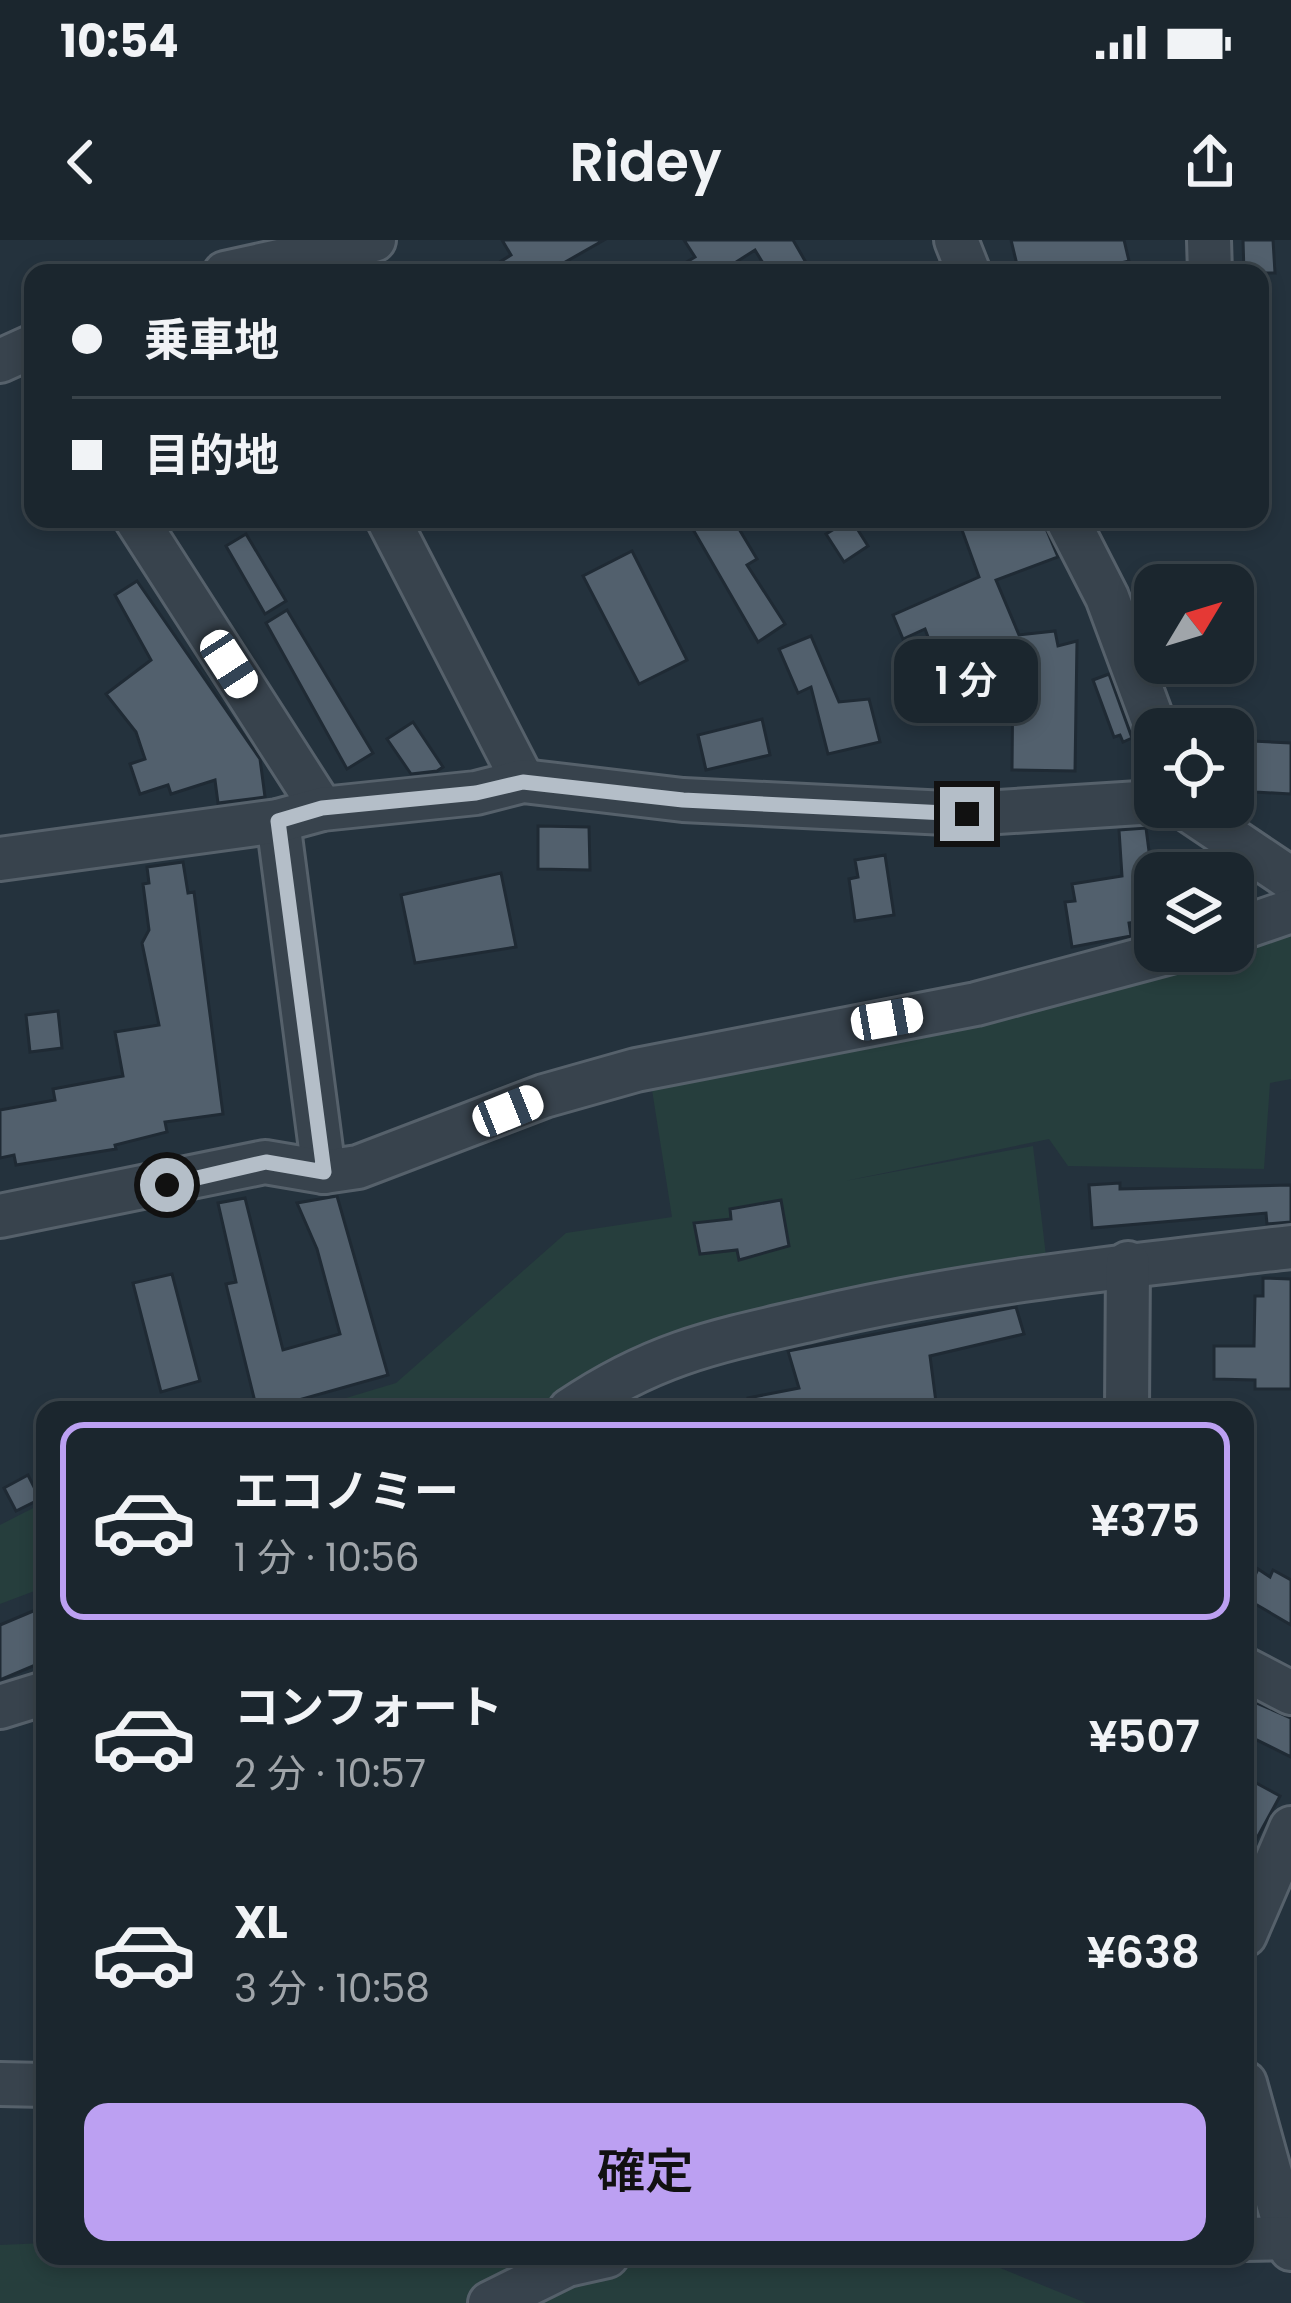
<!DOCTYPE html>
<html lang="ja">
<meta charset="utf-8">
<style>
:root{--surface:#1b262e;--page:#242e36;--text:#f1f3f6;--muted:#a0a5aa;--line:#39434a;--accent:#bca0f2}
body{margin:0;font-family:Poppins,"Noto Sans JP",sans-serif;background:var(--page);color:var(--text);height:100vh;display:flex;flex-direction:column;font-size:45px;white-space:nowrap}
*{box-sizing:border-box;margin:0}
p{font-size:39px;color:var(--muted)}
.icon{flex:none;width:66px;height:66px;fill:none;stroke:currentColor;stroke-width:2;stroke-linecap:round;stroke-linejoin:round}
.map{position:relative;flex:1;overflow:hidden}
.details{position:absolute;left:36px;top:1161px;width:1218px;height:864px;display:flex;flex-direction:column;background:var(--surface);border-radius:24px;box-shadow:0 6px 18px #0003,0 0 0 3px var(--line)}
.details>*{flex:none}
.guide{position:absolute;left:24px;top:24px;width:1245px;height:264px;border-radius:24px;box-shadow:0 6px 18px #0003,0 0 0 3px var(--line);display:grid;align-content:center;height:264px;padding:0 48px;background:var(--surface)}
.needle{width:78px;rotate:52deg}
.fabs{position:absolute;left:1134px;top:324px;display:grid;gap:24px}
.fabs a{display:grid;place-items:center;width:120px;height:120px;border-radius:24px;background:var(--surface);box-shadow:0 6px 18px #0003,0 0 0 3px var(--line);font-size:60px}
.end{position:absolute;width:54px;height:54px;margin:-27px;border:15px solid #b4bec8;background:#111;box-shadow:0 0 0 6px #111}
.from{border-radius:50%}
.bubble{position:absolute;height:84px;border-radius:24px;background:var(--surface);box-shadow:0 6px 18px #0003,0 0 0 3px var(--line);font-size:39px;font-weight:600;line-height:84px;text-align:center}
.car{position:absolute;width:36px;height:72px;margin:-36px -18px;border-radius:15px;box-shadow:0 0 9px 3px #0007;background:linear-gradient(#fff 24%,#345 0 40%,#fff 0 76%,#345 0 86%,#fff 0)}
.guide b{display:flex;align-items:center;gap:42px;height:114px;font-size:45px}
.guide b+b{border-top:3px solid var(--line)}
.guide i{width:30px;height:30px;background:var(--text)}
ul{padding:21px 0 0;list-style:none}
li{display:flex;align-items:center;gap:36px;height:198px;margin:0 24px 18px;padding:0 24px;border:6px solid transparent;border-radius:24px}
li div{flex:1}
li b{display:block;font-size:45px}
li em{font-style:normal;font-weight:600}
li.on{border-color:var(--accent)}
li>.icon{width:108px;height:108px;stroke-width:1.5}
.button{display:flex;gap:24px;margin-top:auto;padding:24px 48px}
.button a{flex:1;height:138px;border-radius:24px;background:var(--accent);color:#111;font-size:48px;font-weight:600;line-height:138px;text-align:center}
.status{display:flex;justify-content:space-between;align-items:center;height:84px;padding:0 60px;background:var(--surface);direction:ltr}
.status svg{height:33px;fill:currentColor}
header{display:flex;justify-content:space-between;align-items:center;height:156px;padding:0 48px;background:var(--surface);font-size:54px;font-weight:600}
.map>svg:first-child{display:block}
.green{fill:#263e3d}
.building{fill:#52606d;stroke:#1f2a34;stroke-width:3}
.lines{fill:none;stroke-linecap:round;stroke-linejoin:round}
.minor-casing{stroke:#56616b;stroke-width:48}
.minor{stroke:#38434d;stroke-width:42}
.route{stroke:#b4bec8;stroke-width:15}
</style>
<div class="status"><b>10:54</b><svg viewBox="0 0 49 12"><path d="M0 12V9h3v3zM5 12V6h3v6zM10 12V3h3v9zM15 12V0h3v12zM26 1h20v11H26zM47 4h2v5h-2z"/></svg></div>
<header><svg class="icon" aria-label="back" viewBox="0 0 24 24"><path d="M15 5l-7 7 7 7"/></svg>Ridey<svg class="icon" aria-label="share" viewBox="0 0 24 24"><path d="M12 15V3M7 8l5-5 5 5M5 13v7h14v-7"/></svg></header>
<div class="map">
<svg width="1291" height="2063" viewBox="0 0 1291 2063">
<rect width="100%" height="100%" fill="#24323d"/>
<g class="green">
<polygon points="1291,686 1291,839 1270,843 1264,929 1068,926 1049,899 845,941 1033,906 1046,1016 566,1170 306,1170 396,1143 566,993 672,977 650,837 1041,758 1204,711 1233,711"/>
<polygon points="45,1262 45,1347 0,1364 0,1285"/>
<polygon points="45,2003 45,2016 971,2016 1086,2063 0,2063 0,2005"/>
</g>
<g class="building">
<polygon points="502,0 604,0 546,33 482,33 511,15"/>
<polygon points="684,0 793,0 812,33 769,33 755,10 719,33 668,33 695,17"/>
<polygon points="1011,0 1124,0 1129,21 1081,33 1019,33"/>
<polygon points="1243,0 1273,0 1275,33 1244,33"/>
<polygon points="687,279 733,279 757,319 747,325 785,384 758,402"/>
<polygon points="851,279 868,306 844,322 826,294"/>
<polygon points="997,279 1042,279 1058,317 996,340 1019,395 1055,391 1058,406 1077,401 1075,531 1012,530 1013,424 948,449 925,389 903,399 893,375 979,337 962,290"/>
<polygon points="246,294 286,361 265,374 226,306"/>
<polygon points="632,311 687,420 639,444 583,336"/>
<polygon points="137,341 260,519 265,557 218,563 215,540 171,554 168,545 140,554 130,524 145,519 136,492 106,454 151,420 115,355"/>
<polygon points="287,370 373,513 347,529 266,383"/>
<polygon points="811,396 839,462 869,459 880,502 828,514 811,447 798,453 779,409"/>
<polygon points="1109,434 1132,498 1123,502 1120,495 1114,497 1093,440"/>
<polygon points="762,479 770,515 706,530 698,495"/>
<polygon points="413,482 443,527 437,531 411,534 387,499"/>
<polygon points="1252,501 1291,503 1291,554 1255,552"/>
<polygon points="538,586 589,587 590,630 538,629"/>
<polygon points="1146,588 1150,619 1155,618 1155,679 1129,683 1131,696 1072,707 1065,662 1075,661 1072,644 1122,636 1119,590"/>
<polygon points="885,615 894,675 855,681 849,639 858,637 855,620"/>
<polygon points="183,622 188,653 194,652 223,874 165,882 167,892 115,905 116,909 16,925 14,915 0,918 0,870 55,860 53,849 123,836 115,792 159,785 142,703 149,690 143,644 149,643 147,627"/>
<polygon points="501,633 516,707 415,723 401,655"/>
<polygon points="58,771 62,808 30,812 26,775"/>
<polygon points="1120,943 1120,949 1291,945 1291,982 1267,984 1266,973 1092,988 1089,945"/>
<polygon points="337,956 388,1135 295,1161 298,1170 257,1170 226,1044 236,1042 218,963 245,958 283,1110 340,1094 317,1009 297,963"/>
<polygon points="781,960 789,1006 739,1020 737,1010 700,1014 694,983 731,979 730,969"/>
<polygon points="172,1034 200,1141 161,1152 133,1043"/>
<polygon points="1263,1038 1291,1039 1291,1149 1255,1149 1255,1140 1214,1139 1214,1106 1254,1106 1255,1056 1263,1056"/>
<polygon points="1016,1067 1024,1094 930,1116 937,1170 749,1170 748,1158 799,1148 788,1111"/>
<polygon points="28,1235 40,1259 16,1271 4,1248"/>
<polygon points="1258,1329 1270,1337 1273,1330 1291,1340 1291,1385 1245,1358"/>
<polygon points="45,1366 45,1421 0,1440 0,1385"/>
<polygon points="1245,1458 1291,1478 1291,1517 1245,1494"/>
<polygon points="1245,1537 1280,1556 1245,1620"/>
</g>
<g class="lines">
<g class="minor-casing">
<g id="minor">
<polyline points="956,0 969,33"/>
<polyline points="1209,0 1210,33"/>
<polyline points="225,33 374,0"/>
<polyline points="0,121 33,106"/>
<polyline points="136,279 322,569"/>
<polyline points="388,279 523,541"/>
<polyline points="1067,279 1107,357 1156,489"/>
<polyline points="1184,567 1291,639"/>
<polyline points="278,581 324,932"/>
<polyline points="0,619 278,581 322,569 476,553 523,541 683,560 967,574 1155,562"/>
<polyline points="1233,691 1291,671"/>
<polyline points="0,976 265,922 324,932 358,927 544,856 636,830 976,764 1174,711"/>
<path d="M570,1170C653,1114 712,1102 809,1080C968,1042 1128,1026 1291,1007"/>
<polyline points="1127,1170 1128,1023"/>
<polyline points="1247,1430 1291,1453"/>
<polyline points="0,1467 45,1453"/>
<polyline points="1245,1695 1291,1588"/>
<polyline points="1245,1843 1291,2009"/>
<polyline points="0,1844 45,1845"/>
<polyline points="1245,1999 1290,1998"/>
<polyline points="490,2063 567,2025 607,2016"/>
</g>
</g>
<use href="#minor" class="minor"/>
</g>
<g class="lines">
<polyline class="route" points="167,945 266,922 324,932 278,581 322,568 476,553 523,542 683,560 967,574"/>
</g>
</svg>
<div class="fabs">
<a><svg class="needle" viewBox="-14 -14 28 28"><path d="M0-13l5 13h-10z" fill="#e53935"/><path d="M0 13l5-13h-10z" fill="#a0a5aa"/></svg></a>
<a><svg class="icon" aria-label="locate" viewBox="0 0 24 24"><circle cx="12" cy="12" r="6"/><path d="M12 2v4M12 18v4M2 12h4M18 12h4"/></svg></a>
<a><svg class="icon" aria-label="layers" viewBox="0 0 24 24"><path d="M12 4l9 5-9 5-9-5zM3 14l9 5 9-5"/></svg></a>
</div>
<i class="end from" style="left:167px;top:945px"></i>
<i class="end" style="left:967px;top:574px"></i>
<div class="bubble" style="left:894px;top:399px;width:144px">1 分</div>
<i class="car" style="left:229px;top:424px;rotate:147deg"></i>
<i class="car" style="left:887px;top:779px;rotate:80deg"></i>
<i class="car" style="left:508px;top:871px;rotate:68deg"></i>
<div class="guide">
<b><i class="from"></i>乗車地</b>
<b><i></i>目的地</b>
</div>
<section class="details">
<ul>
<li class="on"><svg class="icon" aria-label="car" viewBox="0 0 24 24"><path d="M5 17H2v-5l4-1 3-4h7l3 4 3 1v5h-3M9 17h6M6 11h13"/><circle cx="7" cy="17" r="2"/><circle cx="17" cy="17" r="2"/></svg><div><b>エコノミー</b><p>1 分 · 10:56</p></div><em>¥375</em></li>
<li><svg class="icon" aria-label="car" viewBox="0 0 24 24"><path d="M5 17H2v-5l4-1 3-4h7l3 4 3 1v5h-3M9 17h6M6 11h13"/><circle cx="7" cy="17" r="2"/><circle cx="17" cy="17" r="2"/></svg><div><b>コンフォート</b><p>2 分 · 10:57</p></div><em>¥507</em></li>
<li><svg class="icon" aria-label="car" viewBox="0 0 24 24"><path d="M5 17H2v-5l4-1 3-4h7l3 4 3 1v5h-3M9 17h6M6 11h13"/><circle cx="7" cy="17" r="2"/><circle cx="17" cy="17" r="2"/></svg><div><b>XL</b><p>3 分 · 10:58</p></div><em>¥638</em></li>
</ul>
<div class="button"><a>確定</a></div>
</section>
</div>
